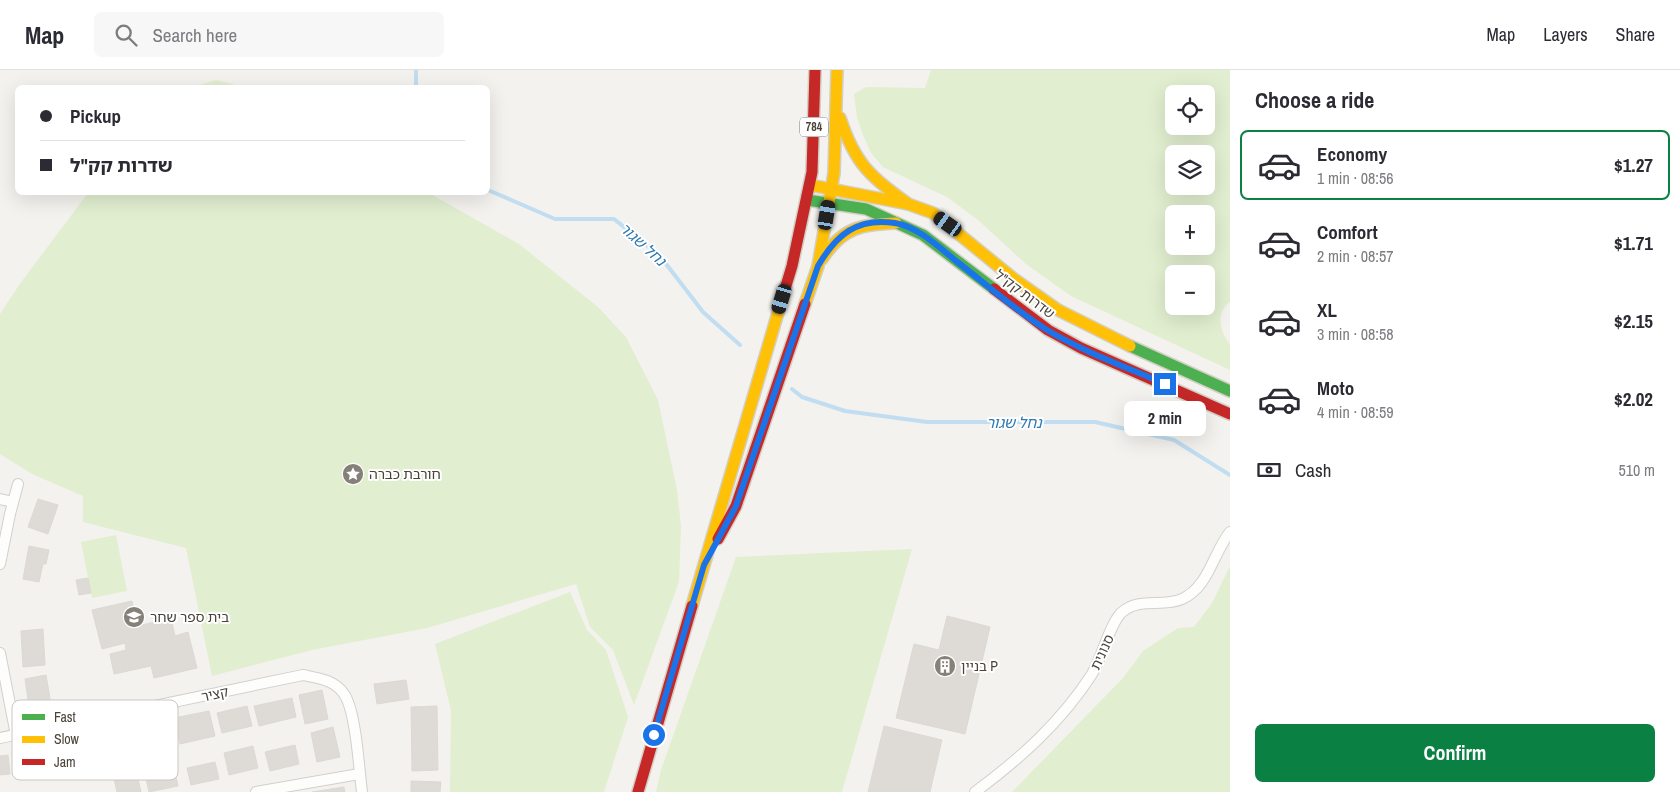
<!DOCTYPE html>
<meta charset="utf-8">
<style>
:root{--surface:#fff;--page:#f7f7f7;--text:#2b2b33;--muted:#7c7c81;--line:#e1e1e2;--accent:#0b8043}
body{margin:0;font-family:"Archivo Narrow","Noto Sans Hebrew",sans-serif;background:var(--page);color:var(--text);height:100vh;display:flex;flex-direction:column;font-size:19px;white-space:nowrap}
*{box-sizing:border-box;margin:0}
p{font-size:16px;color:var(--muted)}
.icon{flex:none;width:28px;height:28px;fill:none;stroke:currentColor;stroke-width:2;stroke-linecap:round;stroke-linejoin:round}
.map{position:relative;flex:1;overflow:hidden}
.panel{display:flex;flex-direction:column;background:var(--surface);width:450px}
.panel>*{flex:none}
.hud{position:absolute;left:15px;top:15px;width:475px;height:110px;border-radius:8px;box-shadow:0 5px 20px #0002;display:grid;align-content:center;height:110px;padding:0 25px;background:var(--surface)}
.buttons{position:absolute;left:1165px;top:15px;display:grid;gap:10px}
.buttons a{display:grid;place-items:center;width:50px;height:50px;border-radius:8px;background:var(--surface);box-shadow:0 5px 20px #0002;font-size:25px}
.end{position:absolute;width:22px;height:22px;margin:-11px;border:6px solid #1a73e8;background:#fff;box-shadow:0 0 0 2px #fff}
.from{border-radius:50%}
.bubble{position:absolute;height:35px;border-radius:8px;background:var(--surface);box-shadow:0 5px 20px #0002;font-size:16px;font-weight:700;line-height:35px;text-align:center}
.car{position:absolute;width:15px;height:30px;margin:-15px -8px;border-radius:6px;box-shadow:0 0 4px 1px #0007;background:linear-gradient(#222 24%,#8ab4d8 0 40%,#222 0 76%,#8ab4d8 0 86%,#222 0)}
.hud b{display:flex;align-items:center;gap:18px;height:48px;font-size:19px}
.hud b+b{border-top:1px solid var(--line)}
.hud i{width:12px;height:12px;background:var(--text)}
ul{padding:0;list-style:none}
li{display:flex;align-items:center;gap:15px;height:70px;margin:0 10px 8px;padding:0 15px;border:2px solid transparent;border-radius:8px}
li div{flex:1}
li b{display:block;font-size:19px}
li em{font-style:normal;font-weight:700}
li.current{border-color:var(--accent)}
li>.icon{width:45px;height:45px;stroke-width:1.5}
h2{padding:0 25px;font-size:22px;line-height:60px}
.pay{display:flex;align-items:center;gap:12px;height:55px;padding:0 25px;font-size:19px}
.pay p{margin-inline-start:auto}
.primary-button{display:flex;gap:10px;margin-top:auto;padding:10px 25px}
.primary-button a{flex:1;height:58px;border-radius:8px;background:var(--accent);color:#fff;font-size:20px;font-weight:700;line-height:58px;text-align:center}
header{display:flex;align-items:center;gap:30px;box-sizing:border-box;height:70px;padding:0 25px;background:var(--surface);border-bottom:1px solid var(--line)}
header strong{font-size:24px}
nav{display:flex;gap:28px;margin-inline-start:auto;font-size:18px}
.search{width:350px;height:45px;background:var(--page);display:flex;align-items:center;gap:12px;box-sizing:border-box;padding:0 18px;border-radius:8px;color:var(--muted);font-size:19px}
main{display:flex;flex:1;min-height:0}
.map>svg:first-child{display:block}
.green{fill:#e1eecf;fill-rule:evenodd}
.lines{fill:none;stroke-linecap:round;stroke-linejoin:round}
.stream{stroke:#c0ddf1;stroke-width:4}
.building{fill:#dedbd6;stroke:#dcd9d4}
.street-casing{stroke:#d2d0cb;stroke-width:12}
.fast-casing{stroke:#d3cfc5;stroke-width:14}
.slow-casing{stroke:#d3cfc5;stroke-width:14}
.jam-casing{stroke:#d3cfc5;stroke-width:14}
.street{stroke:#fdfdfc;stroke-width:10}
.fast{stroke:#4caf50;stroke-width:11}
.slow{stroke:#ffc107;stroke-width:11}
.jam{stroke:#c62828;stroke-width:11}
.route{stroke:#1a73e8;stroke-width:6}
.labels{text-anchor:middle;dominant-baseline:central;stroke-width:4;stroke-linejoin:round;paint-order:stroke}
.shield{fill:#fff;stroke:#817c74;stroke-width:1}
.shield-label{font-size:12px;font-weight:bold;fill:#4b4439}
.street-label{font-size:14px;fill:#4b4439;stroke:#fff}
.poi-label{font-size:14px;fill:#4b4439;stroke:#fff;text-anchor:start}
.water-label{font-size:15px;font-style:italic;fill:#2e7ab2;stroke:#fff}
.key{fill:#fff;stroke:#c9c7c4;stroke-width:1}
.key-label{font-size:14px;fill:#4b4439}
</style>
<header>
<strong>Map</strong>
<div class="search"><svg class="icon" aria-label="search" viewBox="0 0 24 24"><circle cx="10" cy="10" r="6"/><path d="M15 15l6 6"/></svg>Search here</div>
<nav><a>Map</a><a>Layers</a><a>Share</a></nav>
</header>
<main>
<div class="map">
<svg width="1230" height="722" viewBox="0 0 1230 722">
<rect width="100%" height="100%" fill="#f4f2ee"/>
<g class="green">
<path d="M931,0H1230V232C1215,242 1220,263 1230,274V300L1071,226L1026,194L978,150L947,127L883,97L871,83L863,65L857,48L854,24L866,17L925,18ZM1174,24H1206V56H1174ZM1174,84H1206V116H1174ZM1174,144H1206V176H1174ZM1174,204H1206V236H1174Z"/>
<polygon points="216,10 244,17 193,17"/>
<polygon points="88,123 429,123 519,174 598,237 626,267 658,330 677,420 681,456 679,512 634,635 613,580 590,557 576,514 427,558 312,580 212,606 186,478 83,452 83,426 32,404 0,384 0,244 19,215"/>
<polygon points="116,465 127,521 92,528 81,472"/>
<polygon points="912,479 842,722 656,722 661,700 736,487"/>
<polygon points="1230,496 1230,722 1012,722 1123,608 1143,581 1178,558 1194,557 1212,533"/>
<polygon points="570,522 587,560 606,580 628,647 604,722 450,722 451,641 435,574"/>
</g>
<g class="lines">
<g class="stream">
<polyline points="416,0 416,18"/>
<polyline points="488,120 555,149 614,149 660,186 703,242 740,275"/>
<polyline points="792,319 802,327 845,341 927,352 1095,352 1174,370 1230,405"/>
</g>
</g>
<g class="building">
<polygon points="38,429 58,435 48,464 28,457"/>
<polygon points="29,476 49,480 46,494 43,494 39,512 23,509"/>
<polygon points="88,508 91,523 79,525 76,510"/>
<polygon points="132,531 138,556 171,548 175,566 188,562 197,598 154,608 151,596 114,604 110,584 126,580 125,573 102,579 92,540"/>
<polygon points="947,546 990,557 965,664 896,648 914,574 939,580"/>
<polygon points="43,559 45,595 23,597 21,561"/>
<polygon points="46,605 52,640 30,644 25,609"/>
<polygon points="406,610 409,629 377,634 374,614"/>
<polygon points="322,620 328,649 305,654 299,625"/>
<polygon points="292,628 296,647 259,656 254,636"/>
<polygon points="247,636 252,656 222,663 217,643"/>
<polygon points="437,636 438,700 412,701 411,637"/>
<polygon points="209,641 215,666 180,674 174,648"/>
<polygon points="884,656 942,670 930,722 868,722"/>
<polygon points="333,657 340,687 317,692 311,663"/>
<polygon points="295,675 299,694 270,701 265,682"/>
<polygon points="253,676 258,698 229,705 224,683"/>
<polygon points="8,685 10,704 0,705 0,686"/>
<polygon points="215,692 219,709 191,715 187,698"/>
<polygon points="174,698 178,716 149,722 145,705"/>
<polygon points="137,704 141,722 117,722 114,709"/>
<polygon points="411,711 441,712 440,722 411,722"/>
<polygon points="344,717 345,722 312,722"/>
</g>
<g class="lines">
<g class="street-casing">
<g id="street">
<polyline points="0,429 13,432"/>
<polyline points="0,494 10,444 18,414"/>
<polyline points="0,583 16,665"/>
<path d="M0,668L303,605C318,608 335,610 344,624C356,641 359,699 362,722"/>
<polyline points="256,722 359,704"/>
<path d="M975,722C1021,688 1061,652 1092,604C1101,589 1110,554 1121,543C1139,526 1162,538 1182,529C1209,517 1213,483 1230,462"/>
</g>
</g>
<g class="fast-casing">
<g id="fast">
<polyline points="807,130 866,139 923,165 994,219"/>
<polyline points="1130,276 1230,321"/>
</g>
</g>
<g class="slow-casing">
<g id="slow">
<path d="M840,48C855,94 870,106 908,134"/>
<polyline points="810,115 908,134 933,143 1014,209 1058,240 1130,276"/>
<path d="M822,189C842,158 861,154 896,153"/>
<polyline points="805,234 818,196 834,103 837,0"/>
<polyline points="692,536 782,229"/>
</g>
</g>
<g class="jam-casing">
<g id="jam">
<polyline points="994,219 1048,260 1081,278 1230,344"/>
<polyline points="782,229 792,196 812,102 815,0"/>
<polyline points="718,469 736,436 805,234"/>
<polyline points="638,722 692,536"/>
</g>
</g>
<use href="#street" class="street"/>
<use href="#fast" class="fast"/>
<use href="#slow" class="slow"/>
<use href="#jam" class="jam"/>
</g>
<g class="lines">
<path class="route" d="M654,665L704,495L736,436L818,196C836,165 857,147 895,153C918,157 939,177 956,191C986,214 1015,240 1047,260C1084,282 1126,297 1165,314"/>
</g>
<defs>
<g id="sight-disc" transform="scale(1.125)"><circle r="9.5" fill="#868178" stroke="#fff"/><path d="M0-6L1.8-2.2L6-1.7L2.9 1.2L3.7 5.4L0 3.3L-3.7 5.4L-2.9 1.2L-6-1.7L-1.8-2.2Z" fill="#fff"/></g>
<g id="school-disc" transform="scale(1.125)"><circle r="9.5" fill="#868178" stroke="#fff"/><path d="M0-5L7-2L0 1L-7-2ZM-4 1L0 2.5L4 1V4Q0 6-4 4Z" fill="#fff"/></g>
<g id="building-disc" transform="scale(1.125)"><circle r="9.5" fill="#868178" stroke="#fff"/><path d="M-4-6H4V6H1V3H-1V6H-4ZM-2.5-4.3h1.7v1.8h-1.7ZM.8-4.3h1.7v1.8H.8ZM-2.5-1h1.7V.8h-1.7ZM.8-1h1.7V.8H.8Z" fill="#fff"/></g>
</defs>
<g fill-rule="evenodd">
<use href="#sight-disc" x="353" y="404"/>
<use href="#school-disc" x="134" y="547"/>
<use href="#building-disc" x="945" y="596"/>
</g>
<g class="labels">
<rect class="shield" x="800" y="47.5" width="28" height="19" rx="4"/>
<g class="shield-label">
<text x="814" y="57">784</text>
</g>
<g class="street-label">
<text transform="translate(1025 224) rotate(37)">שדרות קק"ל</text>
<text transform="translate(1102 582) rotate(-65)">סנונית</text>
<text transform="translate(215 624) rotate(-12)">קציר</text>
</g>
<g class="poi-label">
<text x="369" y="404">חורבת כברה</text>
<text x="150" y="547">בית ספר שחר</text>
<text x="961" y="596">בניין P</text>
</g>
<g class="water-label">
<text transform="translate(643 174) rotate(42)">נחל שגור</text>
<text x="1014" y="352">נחל שגור</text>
</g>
</g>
<rect x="12" y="630" width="166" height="80" rx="8" class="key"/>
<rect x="22" y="644" width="23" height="6" fill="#4caf50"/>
<rect x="22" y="666" width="23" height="7" fill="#ffc107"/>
<rect x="22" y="689" width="23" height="6" fill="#c62828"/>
<g class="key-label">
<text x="54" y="652">Fast</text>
<text x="54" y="674">Slow</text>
<text x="54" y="697">Jam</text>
</g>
</svg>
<div class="buttons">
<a><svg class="icon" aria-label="locate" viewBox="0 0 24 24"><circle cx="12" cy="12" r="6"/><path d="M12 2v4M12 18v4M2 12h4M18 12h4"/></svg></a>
<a><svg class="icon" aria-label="layers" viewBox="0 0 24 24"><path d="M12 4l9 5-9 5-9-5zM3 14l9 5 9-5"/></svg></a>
<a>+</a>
<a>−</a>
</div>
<i class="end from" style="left:654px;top:665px"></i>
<i class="end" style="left:1165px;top:314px"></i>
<div class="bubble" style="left:1124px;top:331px;width:82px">2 min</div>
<i class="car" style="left:827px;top:145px;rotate:9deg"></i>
<i class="car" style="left:948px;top:154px;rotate:305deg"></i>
<i class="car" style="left:782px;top:229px;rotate:197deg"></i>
<div class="hud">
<b><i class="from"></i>Pickup</b>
<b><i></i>שדרות קק&quot;ל</b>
</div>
</div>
<section class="panel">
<h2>Choose a ride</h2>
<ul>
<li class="current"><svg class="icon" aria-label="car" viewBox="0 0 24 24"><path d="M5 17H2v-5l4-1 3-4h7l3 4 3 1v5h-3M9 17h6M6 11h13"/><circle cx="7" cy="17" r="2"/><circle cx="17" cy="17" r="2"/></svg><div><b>Economy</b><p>1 min · 08:56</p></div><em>$1.27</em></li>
<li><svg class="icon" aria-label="car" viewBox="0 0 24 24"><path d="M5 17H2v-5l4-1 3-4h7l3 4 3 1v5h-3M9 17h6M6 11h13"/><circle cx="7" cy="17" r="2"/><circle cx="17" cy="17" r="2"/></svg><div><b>Comfort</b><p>2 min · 08:57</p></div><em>$1.71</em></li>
<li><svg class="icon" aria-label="car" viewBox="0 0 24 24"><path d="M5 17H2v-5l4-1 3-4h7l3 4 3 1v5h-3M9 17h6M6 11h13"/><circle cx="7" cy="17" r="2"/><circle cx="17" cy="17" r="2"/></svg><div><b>XL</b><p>3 min · 08:58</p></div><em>$2.15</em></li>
<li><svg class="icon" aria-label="car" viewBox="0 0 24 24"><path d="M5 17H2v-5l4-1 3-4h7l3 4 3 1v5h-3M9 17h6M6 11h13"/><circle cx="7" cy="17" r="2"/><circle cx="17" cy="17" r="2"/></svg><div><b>Moto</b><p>4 min · 08:59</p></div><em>$2.02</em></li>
</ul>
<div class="pay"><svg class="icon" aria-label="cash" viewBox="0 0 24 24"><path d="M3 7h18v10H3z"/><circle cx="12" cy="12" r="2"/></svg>Cash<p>510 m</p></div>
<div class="primary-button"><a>Confirm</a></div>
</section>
</main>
